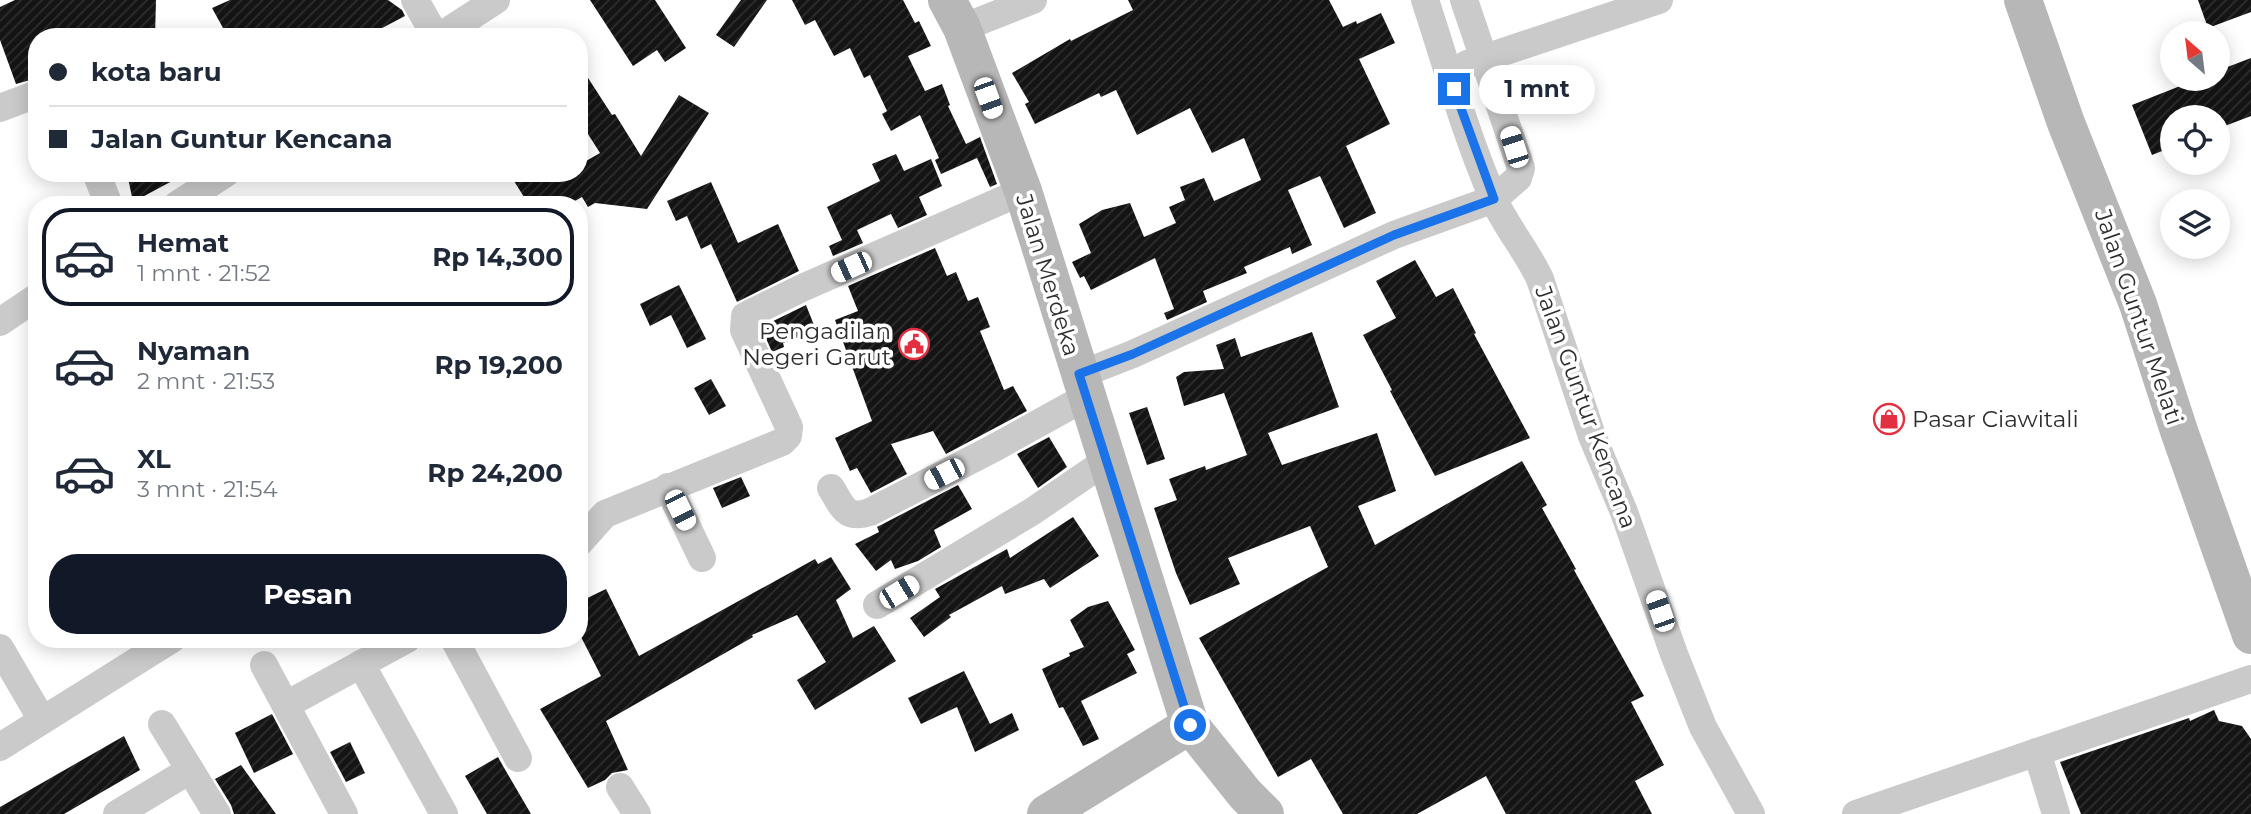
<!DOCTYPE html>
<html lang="id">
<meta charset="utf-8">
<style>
:root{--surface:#fff;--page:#f2f2f3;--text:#1f2937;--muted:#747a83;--line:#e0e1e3;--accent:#111827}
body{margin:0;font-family:Montserrat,sans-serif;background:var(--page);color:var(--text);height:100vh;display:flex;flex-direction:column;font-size:26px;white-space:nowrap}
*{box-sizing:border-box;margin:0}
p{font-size:23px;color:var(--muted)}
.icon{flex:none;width:38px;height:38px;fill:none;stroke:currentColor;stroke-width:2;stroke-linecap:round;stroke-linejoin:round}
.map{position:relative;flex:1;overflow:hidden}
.panel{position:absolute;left:28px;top:196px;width:560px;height:452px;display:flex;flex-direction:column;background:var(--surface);border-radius:28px;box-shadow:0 4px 18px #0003}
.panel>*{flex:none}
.hud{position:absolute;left:28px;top:28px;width:560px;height:154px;border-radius:28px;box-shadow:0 4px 18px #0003;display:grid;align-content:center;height:154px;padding:0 21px;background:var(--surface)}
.needle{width:46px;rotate:332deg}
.controls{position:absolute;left:2160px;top:21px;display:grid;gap:14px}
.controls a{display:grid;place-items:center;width:70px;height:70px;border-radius:50%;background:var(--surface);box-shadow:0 4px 18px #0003;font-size:35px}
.end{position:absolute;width:32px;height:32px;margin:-16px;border:9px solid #1a73e8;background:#fff;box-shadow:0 0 0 4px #fff}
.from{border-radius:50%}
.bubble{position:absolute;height:49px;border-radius:24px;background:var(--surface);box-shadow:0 4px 18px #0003;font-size:23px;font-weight:700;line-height:49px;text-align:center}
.car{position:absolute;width:21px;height:42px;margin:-21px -10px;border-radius:9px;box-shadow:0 0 5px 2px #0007;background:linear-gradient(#fff 24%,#345 0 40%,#fff 0 76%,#345 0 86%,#fff 0)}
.hud b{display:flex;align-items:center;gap:24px;height:66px;font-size:26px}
.hud b+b{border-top:2px solid var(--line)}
.hud i{width:18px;height:18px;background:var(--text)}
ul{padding:12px 0 0;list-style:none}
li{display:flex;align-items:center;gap:21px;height:98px;margin:0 14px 10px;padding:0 7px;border:4px solid transparent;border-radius:28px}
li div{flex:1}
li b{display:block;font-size:26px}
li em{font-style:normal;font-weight:700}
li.selected{border-color:var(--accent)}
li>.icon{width:63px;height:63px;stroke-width:1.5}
.cta{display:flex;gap:14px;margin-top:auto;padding:14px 21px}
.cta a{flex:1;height:80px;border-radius:28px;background:var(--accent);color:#fff;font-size:28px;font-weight:700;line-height:80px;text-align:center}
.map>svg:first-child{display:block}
.building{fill:url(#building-hatch)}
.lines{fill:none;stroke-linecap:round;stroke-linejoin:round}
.street{stroke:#cacaca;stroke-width:28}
.secondary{stroke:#b7b7b7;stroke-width:38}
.route{stroke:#1a73e8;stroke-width:9}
.labels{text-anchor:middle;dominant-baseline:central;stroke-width:7;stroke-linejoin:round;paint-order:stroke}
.street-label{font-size:23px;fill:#2d2d2d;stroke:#fff}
.poi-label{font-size:23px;fill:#2d2d2d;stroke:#fff;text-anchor:end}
</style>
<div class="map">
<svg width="2251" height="814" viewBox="0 0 2251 814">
<defs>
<pattern id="building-hatch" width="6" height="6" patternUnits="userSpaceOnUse" patternTransform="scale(1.75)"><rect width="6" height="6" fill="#141414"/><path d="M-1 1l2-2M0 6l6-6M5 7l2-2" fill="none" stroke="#2e2e2e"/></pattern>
</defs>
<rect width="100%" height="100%" fill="#fff"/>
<g class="building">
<polygon points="15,0 156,0 155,37 37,37 37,78 16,84 0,40 0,7"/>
<polygon points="230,0 388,0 402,10 405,16 365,37 228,37 212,8"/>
<polygon points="590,0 655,0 686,48 665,62 657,50 633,66"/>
<polygon points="741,0 767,0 734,47 716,35"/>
<polygon points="792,0 903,0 915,23 919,21 931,46 908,56 925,91 942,84 950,105 948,106 966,144 980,137 997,184 990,187 977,158 941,174 935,160 939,158 920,115 891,131 882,114 887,111 870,75 864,78 850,48 834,56 815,20 805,25"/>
<polygon points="1128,0 1329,0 1343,27 1356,21 1357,24 1381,13 1395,43 1359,59 1390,124 1346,146 1376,213 1344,228 1320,176 1288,190 1312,245 1292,254 1290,247 1244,267 1247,273 1203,291 1207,302 1167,320 1164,313 1174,309 1155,258 1091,290 1084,276 1080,278 1072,262 1091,253 1079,224 1102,210 1130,203 1144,237 1176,223 1169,207 1185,200 1180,187 1204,178 1214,201 1261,180 1244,138 1212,153 1190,108 1137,135 1116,90 1101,97 1099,93 1035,124 1025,104 1029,102 1012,73 1070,39 1071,41 1133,10"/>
<polygon points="2198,0 2251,0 2251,12 2208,28"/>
<polygon points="2251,58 2251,116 2217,129 2217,117 2172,117 2172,147 2152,155 2132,105 2198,79 2217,79 2217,71"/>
<polygon points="579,64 612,115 615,114 641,156 679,95 709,113 647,209 595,203 588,207 582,197 568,205 529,205 509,173 579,173 579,165 600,153 579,120"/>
<polygon points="896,154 904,171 931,159 942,186 919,197 927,215 898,228 891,214 857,230 863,243 833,256 829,246 842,240 827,207 880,181 872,164"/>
<polygon points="127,173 187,173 133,202"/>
<polygon points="711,182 738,243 778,224 799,271 737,302 711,244 701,249 687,216 676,221 667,201"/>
<polygon points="935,248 947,276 956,272 968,301 978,297 990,327 980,331 1004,390 1013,386 1027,411 946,454 933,431 891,444 907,474 871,493 857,468 850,471 835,438 872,421 835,320 858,311 848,286"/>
<polygon points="1415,260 1436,297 1453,288 1476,333 1474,334 1530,438 1435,476 1390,391 1392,390 1363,335 1396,318 1376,281"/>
<polygon points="679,285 706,339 687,348 671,315 650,326 640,304"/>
<polygon points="806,305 816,330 783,343 784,347 772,352 761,327"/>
<polygon points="1312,332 1339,407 1268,433 1282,465 1377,433 1396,491 1358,506 1375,545 1522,461 1547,505 1542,508 1576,569 1574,570 1644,696 1631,702 1664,765 1635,781 1652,814 1506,814 1486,776 1417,814 1343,814 1311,759 1278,777 1199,638 1328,567 1310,526 1228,558 1240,584 1190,605 1176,573 1154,508 1177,500 1169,479 1205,466 1206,470 1247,455 1224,393 1184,406 1176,377 1184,372 1224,369 1216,345 1235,338 1241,357"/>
<polygon points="711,379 726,406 709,415 694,388"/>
<polygon points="1147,407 1165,459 1147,465 1129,413"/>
<polygon points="1049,437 1067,467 1038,488 1017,454"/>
<polygon points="741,477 750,496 722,508 713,488"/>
<polygon points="958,485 972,509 934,530 941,547 918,561 895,569 891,560 876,571 855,544 879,532 877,527"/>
<polygon points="1073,517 1099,556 1050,588 1044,579 1005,594 1002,586 949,615 951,617 924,637 910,618 940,597 935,589 1007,549 1010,558"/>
<polygon points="831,557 851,589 836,600 853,638 874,626 896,661 815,710 797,680 826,662 797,615 752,635 753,637 606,721 628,770 612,773 605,780 588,788 540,709 601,676 579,633 579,602 606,589 639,656 815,559 818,564"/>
<polygon points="1108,601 1135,650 1127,654 1137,673 1081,701 1099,739 1083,746 1063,707 1059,708 1042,669 1070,656 1069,653 1084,647 1070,620 1088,607"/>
<polygon points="964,671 990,724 1012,713 1019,730 975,752 957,707 921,724 908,698"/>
<polygon points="2214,710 2219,721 2242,726 2251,739 2251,814 2081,814 2060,762 2189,718 2190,721"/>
<polygon points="272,714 293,754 254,773 235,733"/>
<polygon points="124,736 140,770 64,814 0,814 0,807"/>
<polygon points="350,742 365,773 346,782 330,752"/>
<polygon points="498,757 503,766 531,814 487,814 465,776"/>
<polygon points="241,765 276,814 234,814 231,805 215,779"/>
</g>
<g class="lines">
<g class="street">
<polyline points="415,0 436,37"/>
<path d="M1425,0C1447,67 1466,136 1494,200C1507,228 1527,251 1540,279L1592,436L1624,512L1674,654L1703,727L1751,814"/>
<polyline points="962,28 1033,0"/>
<polyline points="439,37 496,0"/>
<polyline points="1467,64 1659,0"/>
<polyline points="0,108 37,94"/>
<polyline points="96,173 109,205"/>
<polyline points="177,205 226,173"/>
<polyline points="0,322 37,297"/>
<polyline points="1079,375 1133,354 1394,235 1494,199 1518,178 1521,168 1464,0"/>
<polyline points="668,487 702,558"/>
<path d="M831,488C843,507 845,520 870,512L994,448L1086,397"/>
<polyline points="579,543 605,514 782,442 788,436 789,427 744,330 745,316 802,288 1023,191"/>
<polyline points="877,605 1033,511 1106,461"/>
<polyline points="454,639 518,758"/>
<polyline points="0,648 42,720"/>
<polyline points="361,664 444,814"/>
<polyline points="264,665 344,814"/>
<polyline points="286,705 407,639"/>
<polyline points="162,724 217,814"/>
<polyline points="0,747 172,639"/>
<polyline points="2037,752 2056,814"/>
<polyline points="620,787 637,814"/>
<polyline points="117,814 190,770"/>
<polyline points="1856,814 2251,679"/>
</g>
<g class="secondary">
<polyline points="947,0 962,28 1023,191 1190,725 1245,794 1265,814"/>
<polyline points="2023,0 2066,123 2138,304 2179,431 2251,635"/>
<polyline points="1046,814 1190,725"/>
</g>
</g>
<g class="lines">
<polyline class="route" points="1190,725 1079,374 1133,354 1394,235 1494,199 1454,89"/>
</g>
<defs>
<g id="civic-ring" transform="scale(1.575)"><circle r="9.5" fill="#fff" stroke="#e33041" stroke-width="1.5"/><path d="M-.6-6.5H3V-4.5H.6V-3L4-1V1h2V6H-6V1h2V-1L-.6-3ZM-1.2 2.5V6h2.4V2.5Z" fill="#e33041"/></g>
<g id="shop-ring" transform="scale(1.575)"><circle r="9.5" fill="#fff" stroke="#e33041" stroke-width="1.5"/><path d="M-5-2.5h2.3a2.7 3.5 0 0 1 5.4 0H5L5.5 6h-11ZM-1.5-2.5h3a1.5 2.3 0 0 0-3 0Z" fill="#e33041"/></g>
</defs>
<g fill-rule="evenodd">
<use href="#civic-ring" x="914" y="344"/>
<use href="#shop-ring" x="1889" y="419"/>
</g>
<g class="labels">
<g class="street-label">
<text transform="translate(1048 275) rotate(73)">Jalan Merdeka</text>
<text transform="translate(2139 317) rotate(71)">Jalan Guntur Melati</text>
<text transform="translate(1586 407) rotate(70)">Jalan Guntur Kencana</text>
</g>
<g class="poi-label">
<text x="891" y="331">Pengadilan<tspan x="891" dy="26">Negeri Garut</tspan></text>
<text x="1912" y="419" text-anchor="start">Pasar Ciawitali</text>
</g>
</g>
</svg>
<div class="controls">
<a><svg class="needle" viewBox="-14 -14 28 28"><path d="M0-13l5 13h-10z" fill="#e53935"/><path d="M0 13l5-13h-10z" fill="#747a83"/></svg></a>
<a><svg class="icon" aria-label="locate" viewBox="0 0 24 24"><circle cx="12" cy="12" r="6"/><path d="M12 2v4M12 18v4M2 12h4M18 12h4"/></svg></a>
<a><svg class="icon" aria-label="layers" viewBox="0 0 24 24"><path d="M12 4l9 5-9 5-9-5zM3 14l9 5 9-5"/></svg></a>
</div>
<i class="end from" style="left:1190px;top:725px"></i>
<i class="end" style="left:1454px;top:89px"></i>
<div class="bubble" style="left:1479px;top:65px;width:116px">1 mnt</div>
<i class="car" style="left:988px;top:98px;rotate:160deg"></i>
<i class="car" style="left:1514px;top:147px;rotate:342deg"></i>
<i class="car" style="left:851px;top:267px;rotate:246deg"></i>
<i class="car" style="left:944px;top:474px;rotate:243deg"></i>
<i class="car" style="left:680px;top:510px;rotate:154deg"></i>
<i class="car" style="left:899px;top:592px;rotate:59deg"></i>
<i class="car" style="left:1660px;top:611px;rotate:341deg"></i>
<div class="hud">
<b><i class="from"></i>kota baru</b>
<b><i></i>Jalan Guntur Kencana</b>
</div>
<section class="panel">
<ul>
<li class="selected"><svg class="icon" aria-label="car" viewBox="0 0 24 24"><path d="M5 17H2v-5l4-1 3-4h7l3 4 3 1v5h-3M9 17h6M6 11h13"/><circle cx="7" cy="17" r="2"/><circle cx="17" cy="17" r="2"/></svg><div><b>Hemat</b><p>1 mnt · 21:52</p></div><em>Rp 14,300</em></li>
<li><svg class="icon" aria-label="car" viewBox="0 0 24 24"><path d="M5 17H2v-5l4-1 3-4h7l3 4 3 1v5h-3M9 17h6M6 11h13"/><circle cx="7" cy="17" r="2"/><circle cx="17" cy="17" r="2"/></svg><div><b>Nyaman</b><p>2 mnt · 21:53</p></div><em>Rp 19,200</em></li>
<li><svg class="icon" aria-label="car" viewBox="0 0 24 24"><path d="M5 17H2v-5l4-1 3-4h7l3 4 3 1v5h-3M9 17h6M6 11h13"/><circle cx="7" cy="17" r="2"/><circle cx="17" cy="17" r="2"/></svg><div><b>XL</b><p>3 mnt · 21:54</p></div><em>Rp 24,200</em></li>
</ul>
<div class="cta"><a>Pesan</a></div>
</section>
</div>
